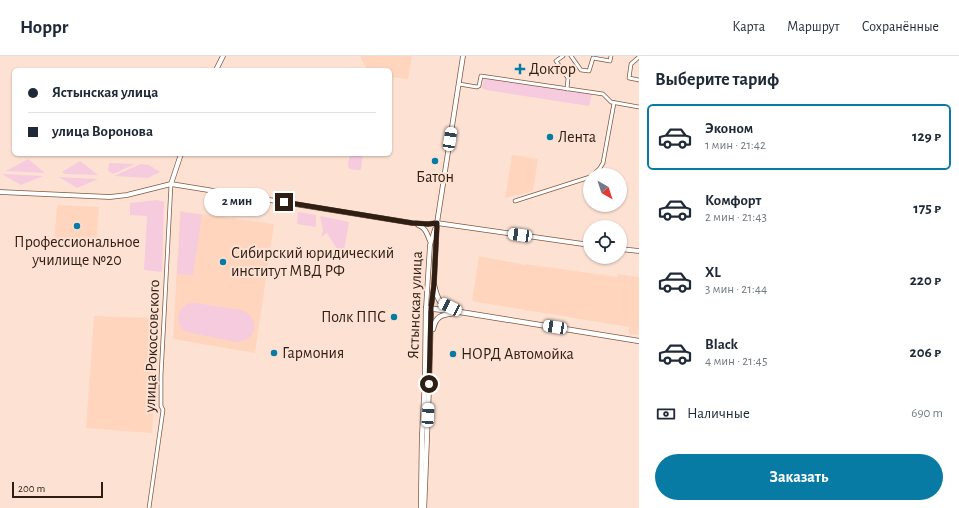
<!DOCTYPE html>
<html lang="ru">
<meta charset="utf-8">
<style>
:root{--surface:#fff;--page:#f6f6f7;--text:#1f2937;--muted:#747a83;--line:#e0e1e3;--accent:#077ba4}
body{margin:0;font-family:"Alegreya Sans",sans-serif;background:var(--page);color:var(--text);height:100vh;display:flex;flex-direction:column;font-size:15px;white-space:nowrap}
*{box-sizing:border-box;margin:0}
p{font-size:13px;color:var(--muted)}
.icon{flex:none;width:22px;height:22px;fill:none;stroke:currentColor;stroke-width:2;stroke-linecap:round;stroke-linejoin:round}
.map{position:relative;flex:1;overflow:hidden}
.details{display:flex;flex-direction:column;background:var(--surface);width:320px}
.details>*{flex:none}
.hud{position:absolute;left:12px;top:12px;width:380px;height:88px;border-radius:6px;box-shadow:0 1px 3px #0004;display:grid;align-content:center;height:88px;padding:0 16px;background:var(--surface)}
.needle{width:26px;rotate:141deg}
.fabs{position:absolute;left:583px;top:112px;display:grid;gap:8px}
.fabs a{display:grid;place-items:center;width:44px;height:44px;border-radius:50%;background:var(--surface);box-shadow:0 1px 3px #0004;font-size:20px}
.scale{position:absolute;left:12px;bottom:10px;width:91px;box-sizing:border-box;padding-left:4px;border:2px solid #2e1e14;border-top:0;font-size:11px;line-height:14px;white-space:nowrap;color:#2e1e14;-webkit-text-stroke:3px #fde2d3;paint-order:stroke}
.end{position:absolute;width:18px;height:18px;margin:-9px;border:5px solid #2e1e14;background:#fff;box-shadow:0 0 0 2px #fff}
.from{border-radius:50%}
.bubble{position:absolute;height:28px;border-radius:14px;background:var(--surface);box-shadow:0 1px 3px #0004;font-size:13px;font-weight:700;line-height:28px;text-align:center}
.car{position:absolute;width:12px;height:24px;margin:-12px -6px;border-radius:5px;box-shadow:0 0 3px 1px #0007;background:linear-gradient(#fff 24%,#345 0 40%,#fff 0 76%,#345 0 86%,#fff 0)}
.hud b{display:flex;align-items:center;gap:14px;height:38px;font-size:15px}
.hud b+b{border-top:1px solid var(--line)}
.hud i{width:10px;height:10px;background:var(--text)}
ul{padding:0;list-style:none}
li{display:flex;align-items:center;gap:12px;height:66px;margin:0 8px 6px;padding:0 8px;border:2px solid transparent;border-radius:6px}
li div{flex:1}
li b{display:block;font-size:15px}
li em{font-style:normal;font-weight:700}
li.on{border-color:var(--accent)}
li>.icon{width:36px;height:36px;stroke-width:1.5}
h2{padding:0 16px;font-size:18px;line-height:48px}
.pay{display:flex;align-items:center;gap:10px;height:44px;padding:0 16px;font-size:15px}
.pay p{margin-inline-start:auto}
.cta{display:flex;gap:8px;margin-top:auto;padding:8px 16px}
.cta a{flex:1;height:46px;border-radius:24px;background:var(--accent);color:#fff;font-size:16px;font-weight:700;line-height:46px;text-align:center}
header{display:flex;align-items:center;gap:24px;box-sizing:border-box;height:56px;padding:0 20px;background:var(--surface);border-bottom:1px solid var(--line)}
header strong{font-size:19px}
nav{display:flex;gap:22px;margin-inline-start:auto;font-size:14px}
main{display:flex;flex:1;min-height:0}
.map>svg:first-child{display:block}
.built{fill:#ffd5be}
.green{fill:#f6cbde}
.lines{fill:none;stroke-linecap:round;stroke-linejoin:round}
.street-casing{stroke:#7f5943;stroke-width:4.5}
.secondary-casing{stroke:#7f5943;stroke-width:5.5}
.primary-casing{stroke:#7f5943;stroke-width:6}
.street{stroke:#fff;stroke-width:3}
.secondary{stroke:#fff;stroke-width:4}
.primary{stroke:#fff;stroke-width:4.5}
.route{stroke:#2e1e14;stroke-width:5}
.poi-dot{fill:#077ba4;stroke:#fde2d3;stroke-width:1.5}
.labels{text-anchor:middle;dominant-baseline:central;stroke-width:4;stroke-linejoin:round;paint-order:stroke}
.poi-label{font-size:16px;fill:#2e1e14;stroke:#fde2d3;text-anchor:start}
.street-label{font-size:16px;fill:#2e1e14;stroke:#fde2d3}
</style>
<header>
<strong>Hoppr</strong>
<nav><a>Карта</a><a>Маршрут</a><a>Сохранённые</a></nav>
</header>
<main>
<div class="map">
<svg width="639" height="452" viewBox="0 0 639 452">
<rect width="100%" height="100%" fill="#fde2d3"/>
<g class="built">
<polygon points="360,0 412,0 408,23 390,21 390,14 367,14"/>
<polygon points="512,99 538,103 533,135 505,142"/>
<polygon points="57,149 99,151 96,192 54,188"/>
<polygon points="180,155 274,168 255,297 173,283"/>
<polygon points="479,200 526,209 526,208 617,221 618,218 639,221 639,272 638,279 629,278 629,271 531,255 472,245"/>
<polygon points="94,260 157,262 152,377 86,372"/>
</g>
<g class="green">
<polygon points="484,22 592,38 589,50 486,34 482,32"/>
<path d="M350,98H363L361,113L360,114C344,114 348,110 350,98Z"/>
<polygon points="28,103 45,117 6,115"/>
<polygon points="80,105 98,119 64,118 62,116"/>
<polygon points="109,107 135,108 113,118 108,115"/>
<polygon points="141,108 149,109 160,116 148,122 114,120"/>
<polygon points="2,118 43,120 21,129"/>
<polygon points="59,121 98,123 77,132"/>
<polygon points="157,144 164,146 162,216 144,214 147,160 130,159 130,147"/>
<polygon points="181,156 202,159 193,219 177,218"/>
<polygon points="298,156 316,159 316,171 297,168"/>
<polygon points="320,160 349,166 343,200 342,201 327,177 321,181 323,174"/>
<path d="M190,247H195L241,254C262,261 257,286 236,286L186,276C174,267 176,253 190,247Z"/>
</g>
<g class="lines">
<g class="street-casing">
<g id="street">
<polyline points="563,0 556,5 568,22 567,33"/>
<polyline points="571,0 581,14 589,15 593,2 610,5 611,0"/>
<polyline points="639,1 631,8 629,22 639,24"/>
<polyline points="459,28 477,31 479,30 481,20 603,38 611,46 639,51"/>
<polyline points="593,119 600,112 603,107 614,47"/>
<polyline points="515,145 590,121"/>
<polyline points="149,452 163,354 161,350 161,320 171,128"/>
</g>
</g>
<g class="secondary-casing">
<g id="secondary">
<polyline points="216,14 223,0"/>
<polyline points="171,128 181,98"/>
<polyline points="0,136 110,141 127,139 171,128 412,167 428,168 437,167 590,189"/>
<path d="M418,169C426,172 427,178 430,185"/>
<polyline points="620,193 639,195"/>
<polyline points="426,252 430,189 435,173"/>
<polyline points="431,252 434,229 437,167 463,0"/>
</g>
</g>
<g class="primary-casing">
<g id="primary">
<path d="M434,229C438,246 439,247 455,254"/>
<path d="M433,273C436,259 442,259 455,257"/>
<polyline points="421,452 422,382 425,327 426,252 460,256 639,285"/>
<polyline points="424,452 429,328 431,252"/>
</g>
</g>
<use href="#street" class="street"/>
<use href="#secondary" class="secondary"/>
<use href="#primary" class="primary"/>
</g>
<g class="lines">
<polyline class="route" points="284,146 412,167 428,168 437,167 434,229 431,252 429,328"/>
</g>
<g class="poi-dot">
<path d="M518 7h4v4h4v4h-4v4h-4v-4h-4v-4h4z"/>
<circle cx="550" cy="81" r="4"/>
<circle cx="435" cy="105" r="4"/>
<circle cx="77" cy="170" r="4"/>
<circle cx="223" cy="206" r="4"/>
<circle cx="394" cy="261" r="4"/>
<circle cx="274" cy="297" r="4"/>
<circle cx="453" cy="298" r="4"/>
</g>
<g class="labels">
<g class="poi-label">
<text x="529" y="13">Доктор</text>
<text x="558" y="81">Лента</text>
<text x="435" y="121" text-anchor="middle">Батон</text>
<text x="77" y="186" text-anchor="middle">Профессиональное<tspan x="77" dy="18">училище №20</tspan></text>
<text x="231" y="197">Сибирский юридический<tspan x="231" dy="18">институт МВД РФ</tspan></text>
<text x="386" y="261" text-anchor="end">Полк ППС</text>
<text x="282" y="297">Гармония</text>
<text x="461" y="298">НОРД Автомойка</text>
</g>
<g class="street-label">
<text transform="translate(415 249) rotate(-88)">Ястынская улица</text>
<text transform="translate(152 290) rotate(-88)">улица Рокоссовского</text>
</g>
</g>
</svg>
<div class="fabs">
<a><svg class="needle" viewBox="-14 -14 28 28"><path d="M0-13l5 13h-10z" fill="#e53935"/><path d="M0 13l5-13h-10z" fill="#747a83"/></svg></a>
<a><svg class="icon" aria-label="locate" viewBox="0 0 24 24"><circle cx="12" cy="12" r="6"/><path d="M12 2v4M12 18v4M2 12h4M18 12h4"/></svg></a>
</div>
<div class="scale">200 m</div>
<i class="end from" style="left:429px;top:328px"></i>
<i class="end" style="left:284px;top:146px"></i>
<div class="bubble" style="left:204px;top:132px;width:66px">2 мин</div>
<i class="car" style="left:450px;top:83px;rotate:9deg"></i>
<i class="car" style="left:520px;top:179px;rotate:278deg"></i>
<i class="car" style="left:450px;top:251px;rotate:296deg"></i>
<i class="car" style="left:555px;top:271px;rotate:279deg"></i>
<i class="car" style="left:428px;top:359px;rotate:3deg"></i>
<div class="hud">
<b><i class="from"></i>Ястынская улица</b>
<b><i></i>улица Воронова</b>
</div>
</div>
<section class="details">
<h2>Выберите тариф</h2>
<ul>
<li class="on"><svg class="icon" aria-label="car" viewBox="0 0 24 24"><path d="M5 17H2v-5l4-1 3-4h7l3 4 3 1v5h-3M9 17h6M6 11h13"/><circle cx="7" cy="17" r="2"/><circle cx="17" cy="17" r="2"/></svg><div><b>Эконом</b><p>1 мин · 21:42</p></div><em>129 ₽</em></li>
<li><svg class="icon" aria-label="car" viewBox="0 0 24 24"><path d="M5 17H2v-5l4-1 3-4h7l3 4 3 1v5h-3M9 17h6M6 11h13"/><circle cx="7" cy="17" r="2"/><circle cx="17" cy="17" r="2"/></svg><div><b>Комфорт</b><p>2 мин · 21:43</p></div><em>175 ₽</em></li>
<li><svg class="icon" aria-label="car" viewBox="0 0 24 24"><path d="M5 17H2v-5l4-1 3-4h7l3 4 3 1v5h-3M9 17h6M6 11h13"/><circle cx="7" cy="17" r="2"/><circle cx="17" cy="17" r="2"/></svg><div><b>XL</b><p>3 мин · 21:44</p></div><em>220 ₽</em></li>
<li><svg class="icon" aria-label="car" viewBox="0 0 24 24"><path d="M5 17H2v-5l4-1 3-4h7l3 4 3 1v5h-3M9 17h6M6 11h13"/><circle cx="7" cy="17" r="2"/><circle cx="17" cy="17" r="2"/></svg><div><b>Black</b><p>4 мин · 21:45</p></div><em>206 ₽</em></li>
</ul>
<div class="pay"><svg class="icon" aria-label="cash" viewBox="0 0 24 24"><path d="M3 7h18v10H3z"/><circle cx="12" cy="12" r="2"/></svg>Наличные<p>690 m</p></div>
<div class="cta"><a>Заказать</a></div>
</section>
</main>
